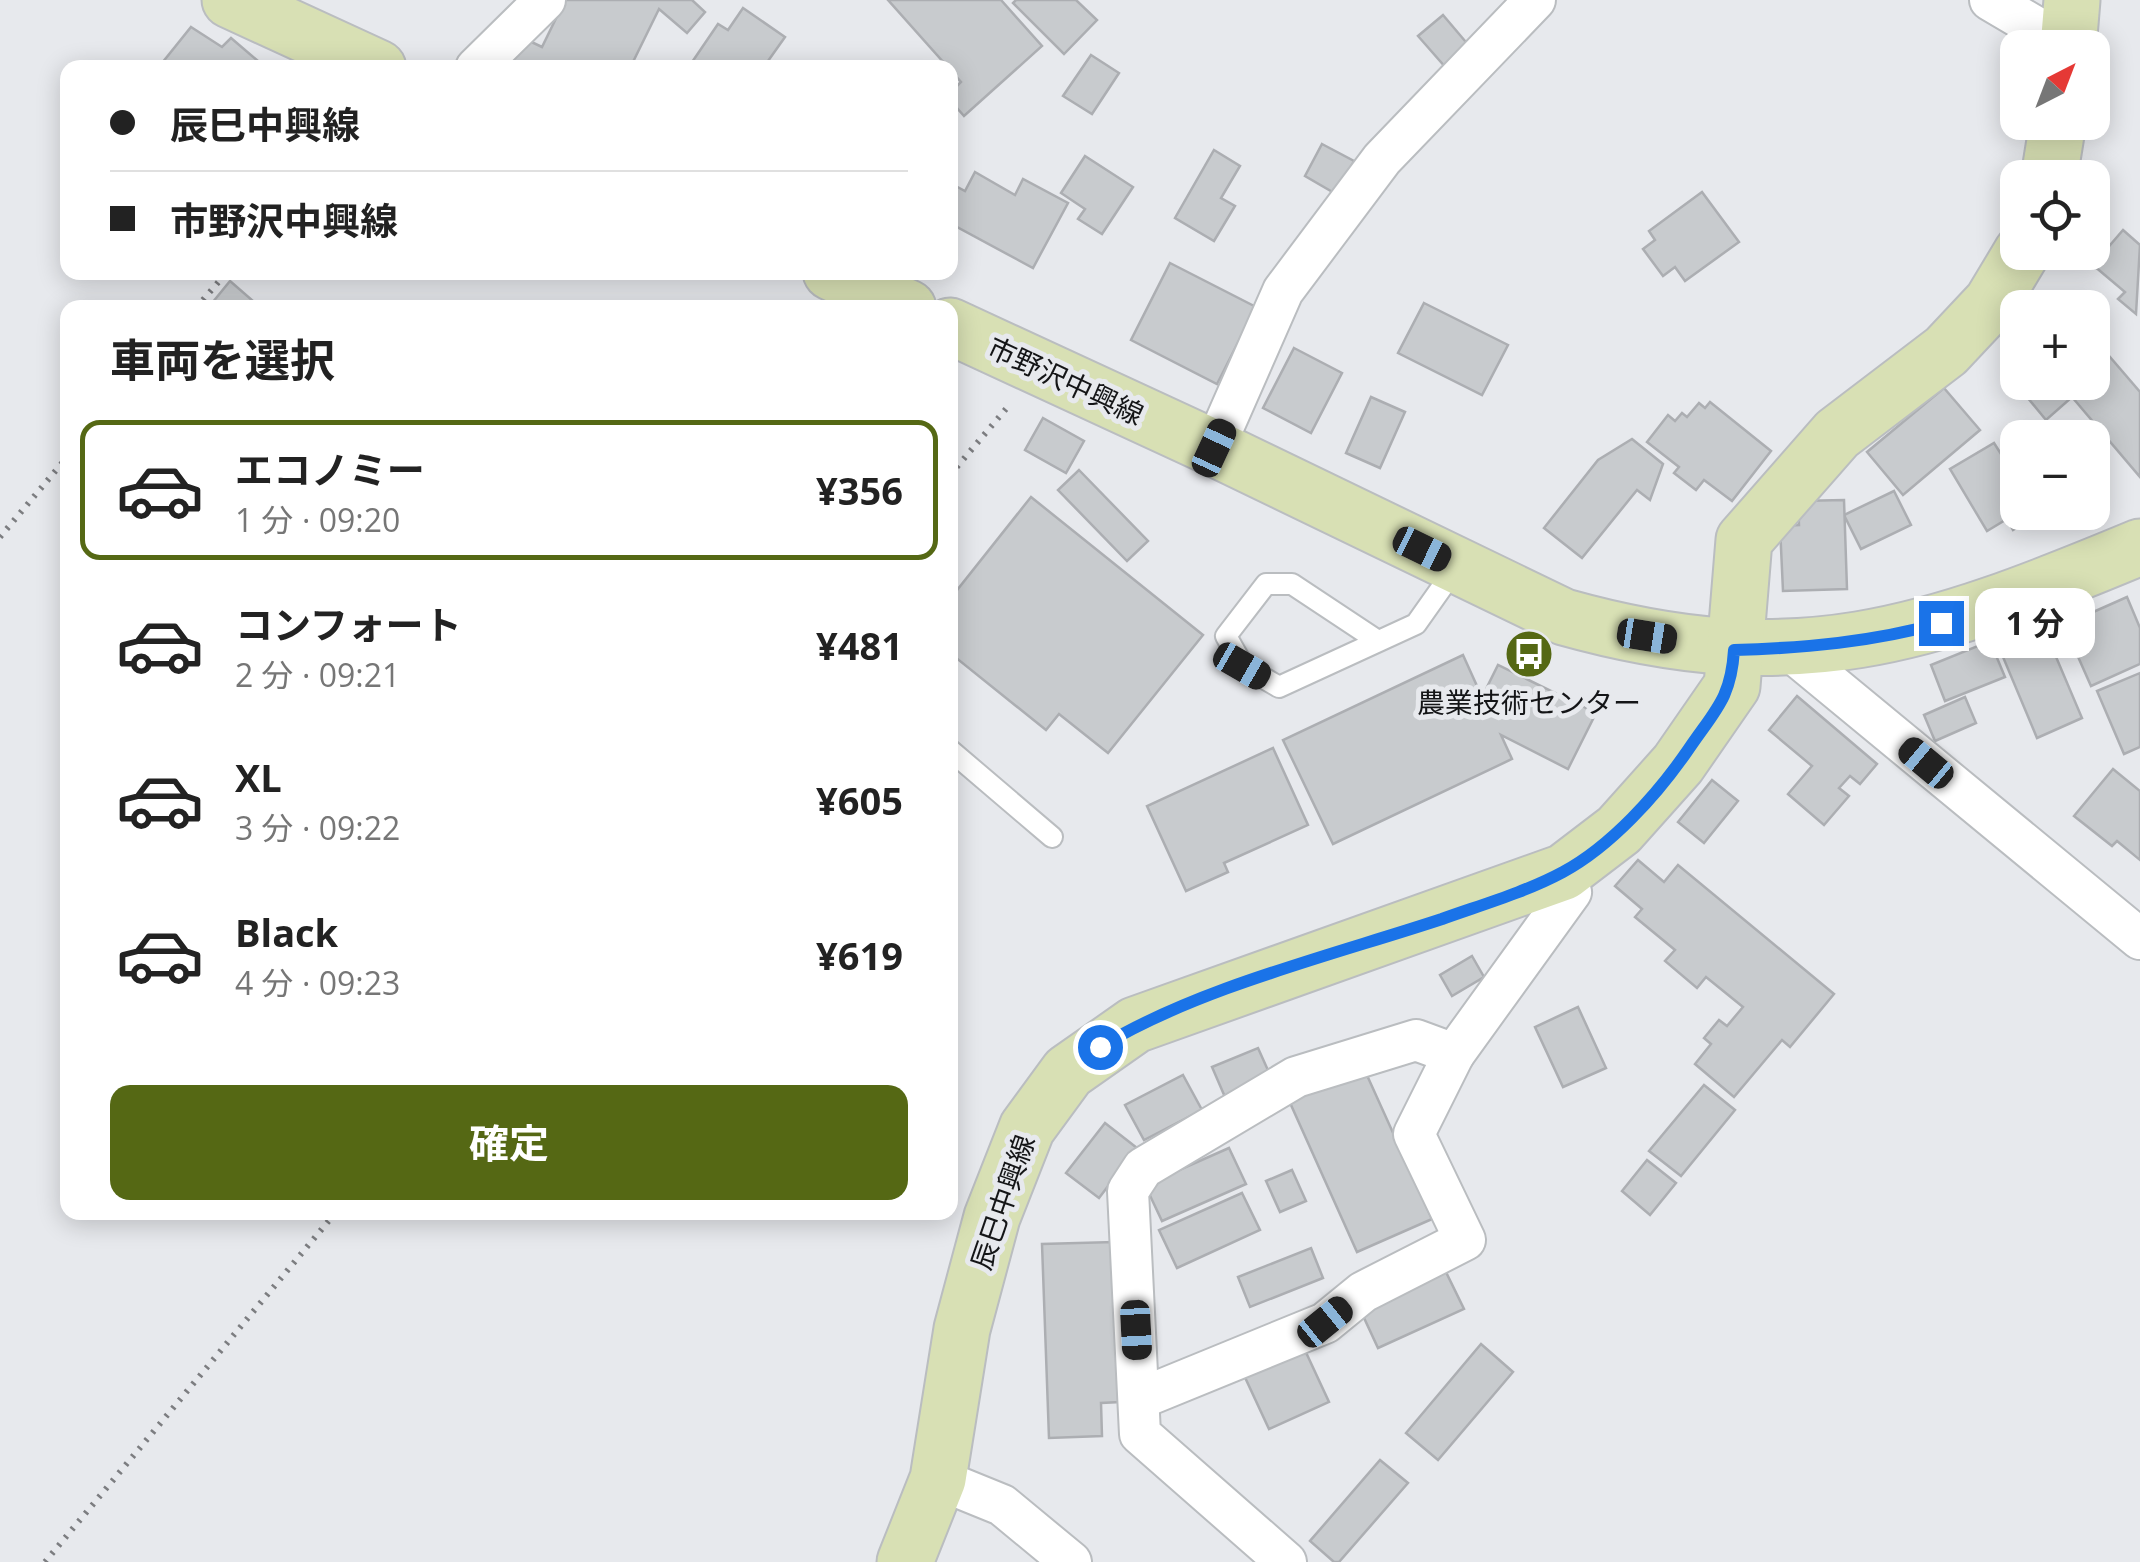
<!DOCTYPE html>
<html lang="ja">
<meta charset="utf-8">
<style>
:root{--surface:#fff;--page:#f6f6f6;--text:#222;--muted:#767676;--line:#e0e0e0;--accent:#556814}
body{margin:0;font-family:"Open Sans","Noto Sans JP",sans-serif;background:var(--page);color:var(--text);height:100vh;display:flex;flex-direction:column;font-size:38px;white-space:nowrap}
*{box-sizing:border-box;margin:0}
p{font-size:32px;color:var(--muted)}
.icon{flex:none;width:55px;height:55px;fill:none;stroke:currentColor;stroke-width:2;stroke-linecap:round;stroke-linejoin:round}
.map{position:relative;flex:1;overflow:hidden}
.sheet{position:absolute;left:60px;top:300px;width:898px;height:920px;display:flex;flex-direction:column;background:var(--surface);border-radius:20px;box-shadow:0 5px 25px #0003}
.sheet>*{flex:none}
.top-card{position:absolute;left:60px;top:60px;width:898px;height:220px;border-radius:20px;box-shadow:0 5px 25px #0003;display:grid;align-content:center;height:220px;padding:0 50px;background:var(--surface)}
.needle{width:65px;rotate:42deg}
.fabs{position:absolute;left:2000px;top:30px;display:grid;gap:20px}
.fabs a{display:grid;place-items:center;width:110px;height:110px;border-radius:20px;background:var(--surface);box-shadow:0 5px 25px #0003;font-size:50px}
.end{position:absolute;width:45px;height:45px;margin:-22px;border:12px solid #1a73e8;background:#fff;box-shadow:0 0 0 5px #fff}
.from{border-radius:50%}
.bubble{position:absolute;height:70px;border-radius:20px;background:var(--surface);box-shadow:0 5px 25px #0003;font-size:32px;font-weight:700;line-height:70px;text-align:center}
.car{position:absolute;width:30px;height:60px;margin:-30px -15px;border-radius:12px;box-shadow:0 0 8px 2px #0007;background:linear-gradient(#222 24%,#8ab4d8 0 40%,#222 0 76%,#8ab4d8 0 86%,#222 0)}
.top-card b{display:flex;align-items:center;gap:35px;height:95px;font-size:38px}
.top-card b+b{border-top:2px solid var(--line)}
.top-card i{width:25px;height:25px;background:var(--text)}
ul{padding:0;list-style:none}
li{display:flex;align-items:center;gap:30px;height:140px;margin:0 20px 15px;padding:0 30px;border:5px solid transparent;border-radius:20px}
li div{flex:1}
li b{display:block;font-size:38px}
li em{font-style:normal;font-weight:700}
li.current{border-color:var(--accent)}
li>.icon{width:90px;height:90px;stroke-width:1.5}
h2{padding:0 50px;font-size:45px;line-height:120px}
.cta{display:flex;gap:20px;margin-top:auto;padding:20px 50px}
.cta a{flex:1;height:115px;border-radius:20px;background:var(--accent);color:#fff;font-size:40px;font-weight:700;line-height:115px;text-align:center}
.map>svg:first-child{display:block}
.building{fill:#c8cbce;stroke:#acaeb2;stroke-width:2.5}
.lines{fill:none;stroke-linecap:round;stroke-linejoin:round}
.lane-casing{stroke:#babdc0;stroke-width:24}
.street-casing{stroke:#babdc0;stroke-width:44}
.secondary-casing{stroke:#babdc0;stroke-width:59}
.path{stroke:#7c7d80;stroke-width:6;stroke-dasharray:2.5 8;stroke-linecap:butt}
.lane{stroke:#fff;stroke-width:20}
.street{stroke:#fff;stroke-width:40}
.secondary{stroke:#d8e0b4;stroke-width:55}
.route{stroke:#1a73e8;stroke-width:12}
.labels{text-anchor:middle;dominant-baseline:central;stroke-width:10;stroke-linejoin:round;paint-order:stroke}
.street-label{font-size:28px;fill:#141517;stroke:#e7e9ed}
.poi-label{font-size:28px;fill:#141517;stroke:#e7e9ed}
</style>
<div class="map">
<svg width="2140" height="1562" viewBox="0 0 2140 1562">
<rect width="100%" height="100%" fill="#e7e9ed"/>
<g class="building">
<polygon points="565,0 692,0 705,12 687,33 659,9 630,68 506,68 521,37 542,47"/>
<polygon points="888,0 1001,0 1042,46 964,116 950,100 950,93 961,82"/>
<polygon points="1016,0 1076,0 1097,20 1064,54 1013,3"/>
<polygon points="743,8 785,37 768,61 777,68 688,68 718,24 728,30"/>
<polygon points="1443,15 1471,48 1447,69 1418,36"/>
<polygon points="191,27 222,47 231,38 258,61 253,68 158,68"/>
<polygon points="1091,55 1119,73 1092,114 1063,96"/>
<polygon points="1322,144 1354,161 1336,194 1305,176"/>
<polygon points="1214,150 1240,166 1221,198 1235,206 1214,241 1175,218"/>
<polygon points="1085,156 1133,187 1102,234 1078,219 1085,209 1061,193"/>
<polygon points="975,172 1015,195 1023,179 1068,203 1033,268 955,226 950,236 950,183 965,191"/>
<polygon points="1702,192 1739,242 1685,281 1675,267 1663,276 1643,249 1655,240 1649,231"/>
<polygon points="2123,230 2140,245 2136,314 2118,299 2125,292 2093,265"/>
<polygon points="1170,263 1256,307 1217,384 1131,340"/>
<polygon points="230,281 261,308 208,308"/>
<polygon points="1424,303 1508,345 1482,395 1398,353"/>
<polygon points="2092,336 2140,392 2140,477 2072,397 2046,420 2013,380 2018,376 2018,382 2092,382"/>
<polygon points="1294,348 1342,373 1311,433 1263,408"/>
<polygon points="1944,388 1980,430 1903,495 1867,452"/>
<polygon points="1371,397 1405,412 1380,468 1346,453"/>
<polygon points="1710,402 1771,451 1732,501 1704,480 1696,490 1674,473 1679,467 1647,442 1668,415 1675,421 1682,413 1687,417 1699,403 1705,408"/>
<polygon points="1043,418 1084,441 1066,473 1025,450"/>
<polygon points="1632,439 1663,464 1650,500 1637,490 1582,558 1544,528 1598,460"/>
<polygon points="1994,443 2001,454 2018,444 2018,512 2036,516 2013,530 2007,519 1987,531 1950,469"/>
<polygon points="1079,470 1148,541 1127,561 1058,490"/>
<polygon points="1894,491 1911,525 1861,549 1844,515"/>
<polygon points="1031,497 1203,635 1108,753 1059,714 1046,730 950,653 950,599"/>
<polygon points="1844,500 1847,589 1783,591 1780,526 1799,525 1798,501"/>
<polygon points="2127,597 2140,628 2140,664 2091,686 2064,625"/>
<polygon points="2048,638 2082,718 2037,738 2003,657"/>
<polygon points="1990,641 2005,677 1945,701 1931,665"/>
<polygon points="1463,655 1482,697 1498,665 1596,713 1568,769 1501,735 1512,759 1333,844 1283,740"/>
<polygon points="2140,673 2140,747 2124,754 2097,691"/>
<polygon points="1797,696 1877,764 1860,784 1850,776 1839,788 1849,796 1824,825 1788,794 1812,766 1769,730"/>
<polygon points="1965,697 1976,723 1935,741 1924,715"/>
<polygon points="1273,748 1308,825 1224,863 1228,872 1186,891 1147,806"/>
<polygon points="2113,769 2140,791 2140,860 2117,841 2112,846 2074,816"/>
<polygon points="1712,780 1738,801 1704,843 1678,822"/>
<polygon points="1638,860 1664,882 1678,865 1834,994 1790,1047 1782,1040 1734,1097 1695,1064 1711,1044 1704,1038 1719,1020 1727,1026 1743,1007 1706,977 1697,988 1665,961 1675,950 1635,917 1642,909 1615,886"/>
<polygon points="1472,956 1484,977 1452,996 1440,975"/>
<polygon points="1578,1007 1606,1068 1563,1087 1535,1027"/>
<polygon points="1258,1048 1271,1077 1225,1097 1212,1067"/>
<polygon points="1361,1062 1432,1219 1357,1252 1287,1096"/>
<polygon points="1183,1075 1202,1110 1144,1140 1125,1105"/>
<polygon points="1704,1085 1735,1110 1681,1176 1649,1151"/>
<polygon points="1105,1123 1137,1148 1099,1198 1066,1173"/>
<polygon points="1229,1148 1246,1184 1162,1221 1145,1185"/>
<polygon points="1647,1160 1676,1183 1650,1215 1622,1191"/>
<polygon points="1292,1170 1306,1201 1280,1212 1266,1181"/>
<polygon points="1242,1193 1260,1230 1177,1268 1159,1230"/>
<polygon points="1114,1242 1120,1402 1101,1403 1102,1436 1049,1438 1042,1244"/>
<polygon points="1311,1248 1323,1278 1250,1307 1238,1277"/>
<polygon points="1444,1268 1464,1309 1378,1348 1359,1307"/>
<polygon points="1481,1344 1513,1372 1438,1460 1406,1433"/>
<polygon points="1303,1346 1329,1402 1269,1429 1243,1373"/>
<polygon points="1380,1460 1408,1483 1339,1562 1334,1562 1310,1541"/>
</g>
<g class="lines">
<g class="lane-casing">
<g id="lane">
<polyline points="1378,641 1292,584 1266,584 1226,636 1243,666 1279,687 1416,624 1457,566"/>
<polyline points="950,750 1052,837"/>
</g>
</g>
<g class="street-casing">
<g id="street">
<polyline points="1990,0 2068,46"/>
<polyline points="476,68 545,0"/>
<polyline points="1214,448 1283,291 1382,159 1535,0"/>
<polyline points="1787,648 2140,939"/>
<polyline points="1139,1399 1325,1323 1363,1292 1465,1240 1414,1134 1454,1054"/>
<polyline points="938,1479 1002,1505 1071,1562"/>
<polyline points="1286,1562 1140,1434 1128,1191 1143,1168 1296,1077 1416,1040 1454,1054 1571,892 1564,872"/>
</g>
</g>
<g class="secondary-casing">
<g id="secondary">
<polyline points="230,0 378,68"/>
<polyline points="2068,48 2072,0"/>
<polyline points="2049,178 2058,122"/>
<polyline points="831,272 908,308"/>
<path d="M950,326L1214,448L1564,617C1796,682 1926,636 2140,547"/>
<polyline points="905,1562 938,1479 962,1329 992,1217 1027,1128 1068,1072 1135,1025 1564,872 1619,830 1678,764 1732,686 1744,540 1837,434 1946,351 1992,302 2022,252"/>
</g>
</g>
<g class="path">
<polyline points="196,308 227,272"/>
<polyline points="950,475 1011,403"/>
<polyline points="0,537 68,456"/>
<polyline points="45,1562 336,1212"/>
</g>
<use href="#lane" class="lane"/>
<use href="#street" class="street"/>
<use href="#secondary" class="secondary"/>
</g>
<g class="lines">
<path class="route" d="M1100,1047C1197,988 1333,955 1442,919C1481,905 1526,892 1563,872C1611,846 1657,795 1688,750C1715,710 1731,699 1734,650C1805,648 1872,642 1941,623"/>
</g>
<defs>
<g id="bus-disc" transform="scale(2.5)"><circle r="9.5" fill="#556814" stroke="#e7e9ed"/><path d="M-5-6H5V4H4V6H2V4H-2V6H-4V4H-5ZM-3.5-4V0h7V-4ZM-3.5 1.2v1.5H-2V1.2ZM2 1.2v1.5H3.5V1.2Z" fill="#fff"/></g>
</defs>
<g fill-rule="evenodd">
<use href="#bus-disc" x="1529" y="654"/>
</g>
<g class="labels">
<g class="street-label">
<text transform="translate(1066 380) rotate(25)">市野沢中興線</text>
<text transform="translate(1002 1202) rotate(-71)">辰巳中興線</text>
</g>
<g class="poi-label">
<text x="1529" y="702">農業技術センター</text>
</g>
</g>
</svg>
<div class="fabs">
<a><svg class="needle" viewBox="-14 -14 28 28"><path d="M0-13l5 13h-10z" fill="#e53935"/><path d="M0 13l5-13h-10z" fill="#767676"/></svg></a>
<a><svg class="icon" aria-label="locate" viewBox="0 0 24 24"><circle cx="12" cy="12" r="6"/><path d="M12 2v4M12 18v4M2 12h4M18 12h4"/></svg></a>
<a>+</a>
<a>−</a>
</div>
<i class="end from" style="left:1100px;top:1047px"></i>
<i class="end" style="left:1941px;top:623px"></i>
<div class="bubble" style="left:1975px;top:588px;width:120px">1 分</div>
<i class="car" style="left:1214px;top:448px;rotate:25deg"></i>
<i class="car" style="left:1422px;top:549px;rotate:116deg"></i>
<i class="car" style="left:1647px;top:636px;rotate:99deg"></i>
<i class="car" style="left:1242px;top:666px;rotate:120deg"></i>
<i class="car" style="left:1926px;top:763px;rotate:310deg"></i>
<i class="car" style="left:1325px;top:1322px;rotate:51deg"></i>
<i class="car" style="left:1136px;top:1330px;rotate:177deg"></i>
<div class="top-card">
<b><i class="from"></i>辰巳中興線</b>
<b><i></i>市野沢中興線</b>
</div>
<section class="sheet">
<h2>車両を選択</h2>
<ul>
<li class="current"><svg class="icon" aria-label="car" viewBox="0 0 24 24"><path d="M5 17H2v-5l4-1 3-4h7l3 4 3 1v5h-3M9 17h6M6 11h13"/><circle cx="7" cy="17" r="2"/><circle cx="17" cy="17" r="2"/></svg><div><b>エコノミー</b><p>1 分 · 09:20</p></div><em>¥356</em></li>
<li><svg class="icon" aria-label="car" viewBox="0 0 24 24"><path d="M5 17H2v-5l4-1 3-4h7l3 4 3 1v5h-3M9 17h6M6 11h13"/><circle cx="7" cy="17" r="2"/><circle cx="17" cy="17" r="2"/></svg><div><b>コンフォート</b><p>2 分 · 09:21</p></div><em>¥481</em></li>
<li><svg class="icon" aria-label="car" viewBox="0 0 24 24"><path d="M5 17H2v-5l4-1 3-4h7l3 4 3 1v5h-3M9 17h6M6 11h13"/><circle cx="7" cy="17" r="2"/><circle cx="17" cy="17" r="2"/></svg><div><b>XL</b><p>3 分 · 09:22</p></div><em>¥605</em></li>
<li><svg class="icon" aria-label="car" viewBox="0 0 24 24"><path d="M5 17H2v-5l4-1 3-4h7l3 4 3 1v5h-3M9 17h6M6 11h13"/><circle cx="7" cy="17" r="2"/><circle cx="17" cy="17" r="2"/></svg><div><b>Black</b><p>4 分 · 09:23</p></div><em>¥619</em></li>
</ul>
<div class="cta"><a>確定</a></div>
</section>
</div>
